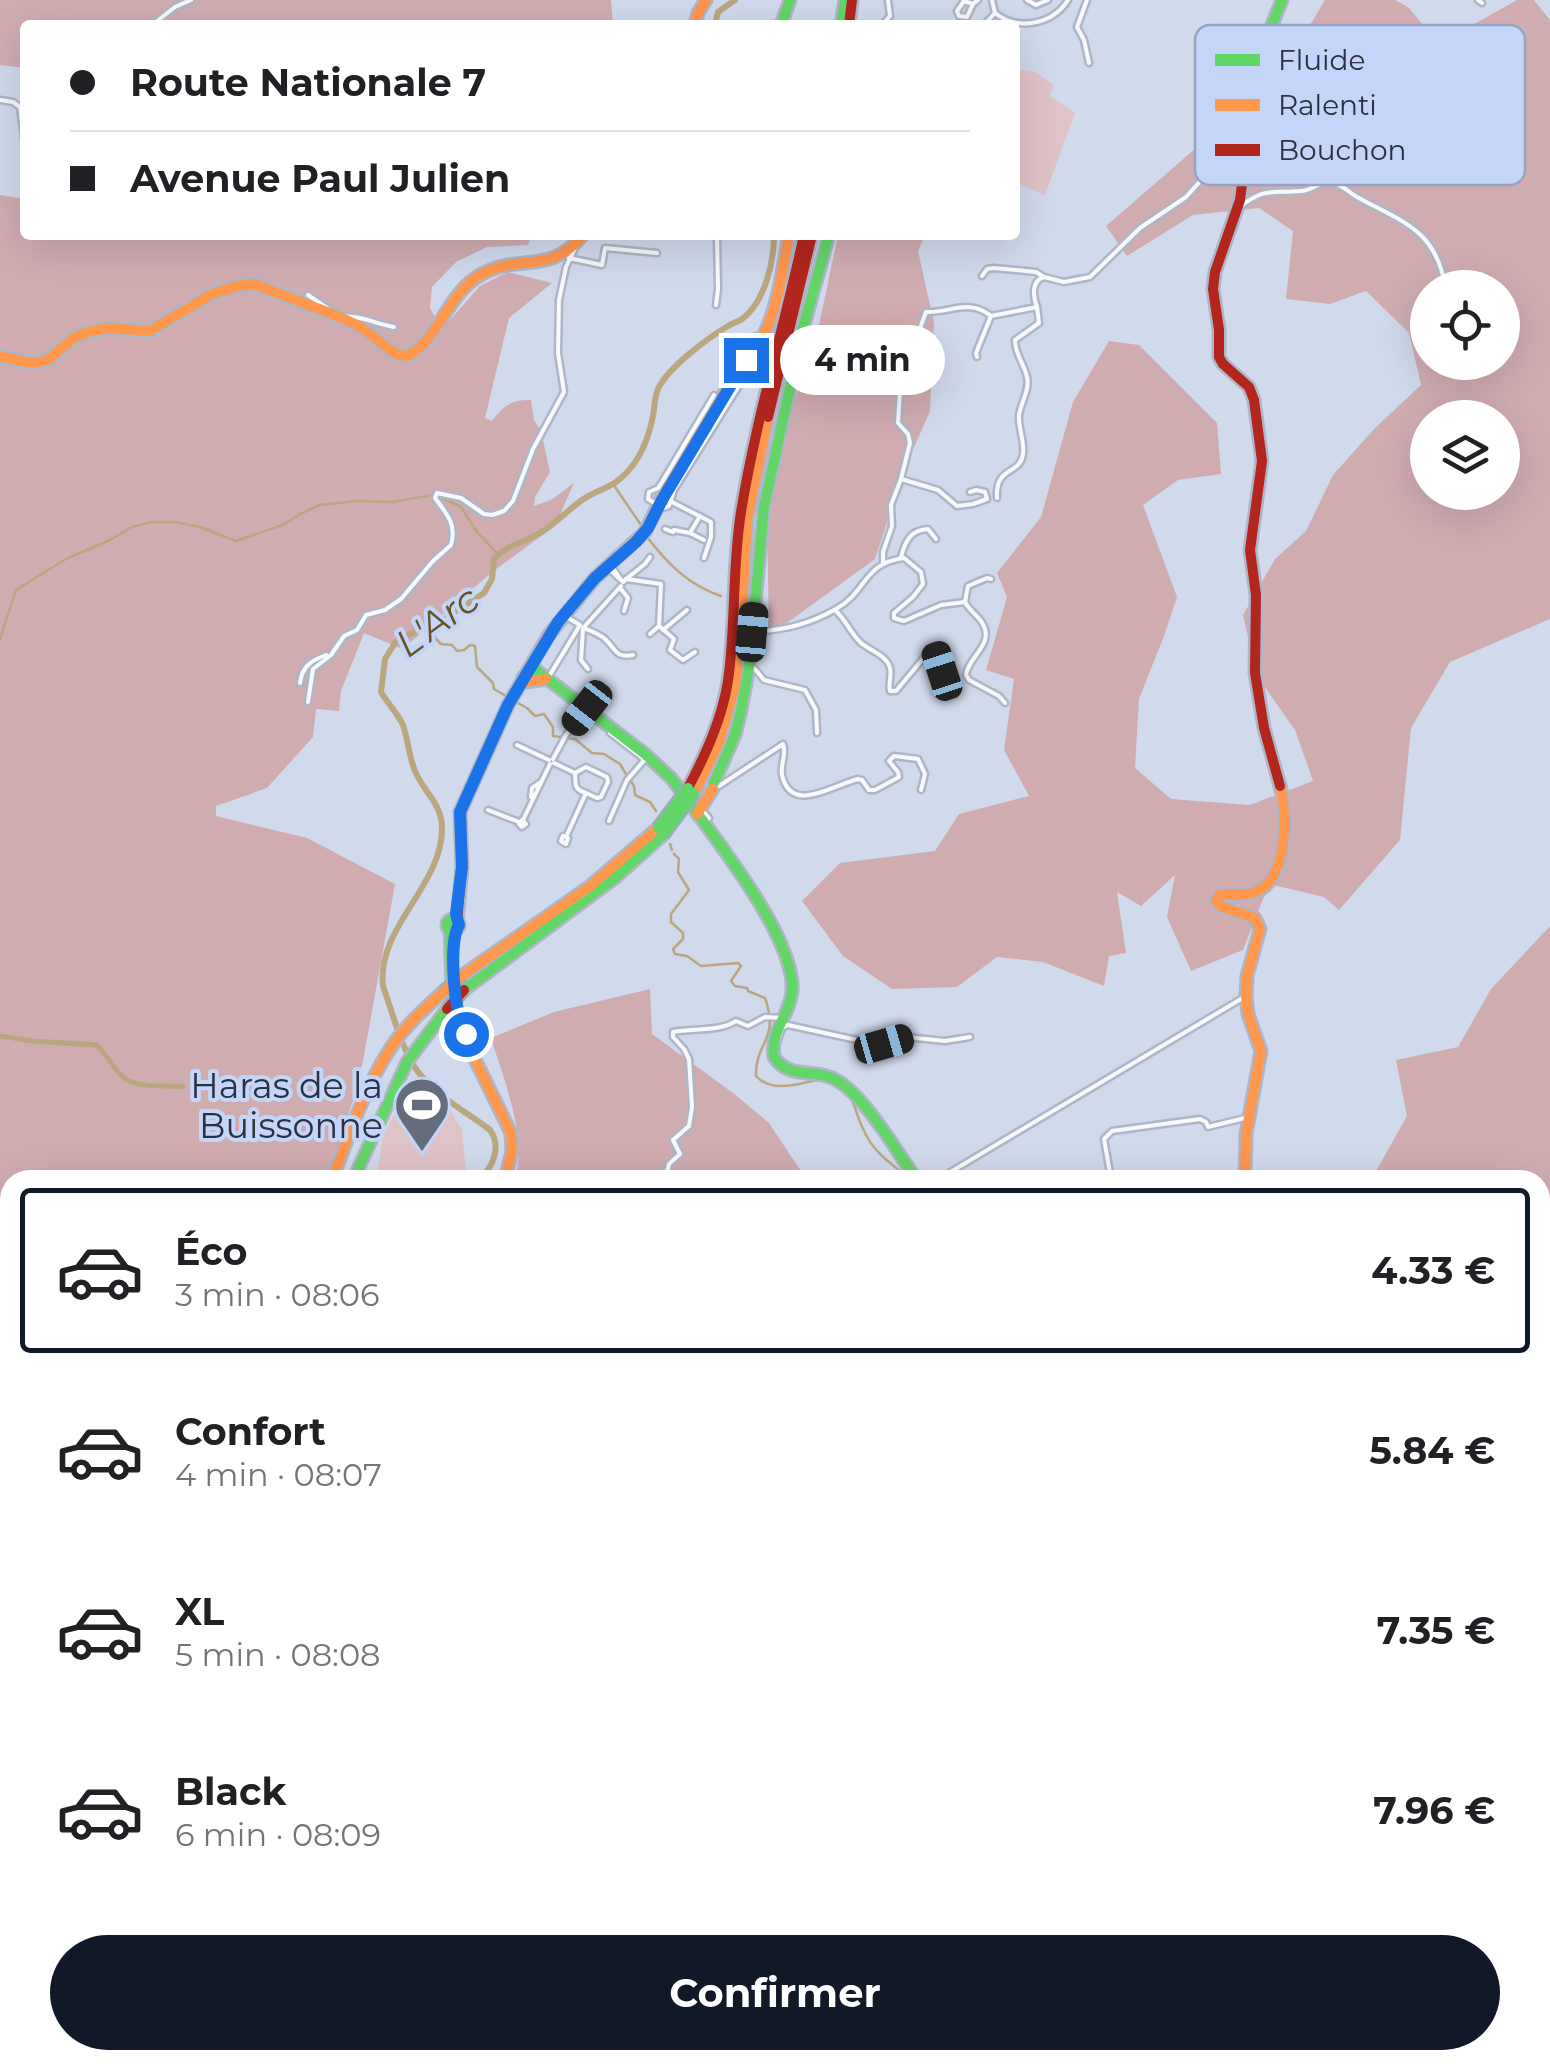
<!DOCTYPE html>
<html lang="fr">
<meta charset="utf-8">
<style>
:root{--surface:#fff;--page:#f6f6f6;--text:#202124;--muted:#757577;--line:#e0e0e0;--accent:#111827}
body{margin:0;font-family:Montserrat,sans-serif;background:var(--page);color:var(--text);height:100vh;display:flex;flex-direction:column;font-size:38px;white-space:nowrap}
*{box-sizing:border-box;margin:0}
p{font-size:32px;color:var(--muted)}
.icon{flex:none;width:55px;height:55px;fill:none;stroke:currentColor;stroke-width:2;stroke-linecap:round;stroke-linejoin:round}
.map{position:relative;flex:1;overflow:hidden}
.details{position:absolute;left:0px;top:1170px;width:1550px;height:900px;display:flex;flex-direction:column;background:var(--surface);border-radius:30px 30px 0 0;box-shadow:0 10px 40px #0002}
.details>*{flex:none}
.hud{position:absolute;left:20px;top:20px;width:1000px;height:220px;border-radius:10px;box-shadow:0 10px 40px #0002;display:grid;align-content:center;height:220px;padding:0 50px;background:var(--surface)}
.tools{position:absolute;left:1410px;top:270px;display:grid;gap:20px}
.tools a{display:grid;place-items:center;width:110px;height:110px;border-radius:50%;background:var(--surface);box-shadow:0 10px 40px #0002;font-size:50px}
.end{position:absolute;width:45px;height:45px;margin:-22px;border:12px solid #1a73e8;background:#fff;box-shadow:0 0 0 5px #fff}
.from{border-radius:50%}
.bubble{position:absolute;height:70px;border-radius:35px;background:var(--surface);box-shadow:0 10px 40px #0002;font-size:32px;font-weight:700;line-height:70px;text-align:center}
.car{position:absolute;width:30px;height:60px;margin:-30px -15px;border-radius:12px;box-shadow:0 0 8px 2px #0007;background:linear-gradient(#222 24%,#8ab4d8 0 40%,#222 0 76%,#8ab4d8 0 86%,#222 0)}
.hud b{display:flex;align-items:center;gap:35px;height:95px;font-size:38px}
.hud b+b{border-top:2px solid var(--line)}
.hud i{width:25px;height:25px;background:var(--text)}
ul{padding:18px 0 0;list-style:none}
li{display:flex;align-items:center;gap:30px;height:165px;margin:0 20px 15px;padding:0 30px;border:5px solid transparent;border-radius:10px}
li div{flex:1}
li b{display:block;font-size:38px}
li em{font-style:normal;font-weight:700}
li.active{border-color:var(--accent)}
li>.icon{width:90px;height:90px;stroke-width:1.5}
.primary-button{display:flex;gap:20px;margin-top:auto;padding:20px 50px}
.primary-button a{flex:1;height:115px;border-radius:60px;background:var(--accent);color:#fff;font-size:40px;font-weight:700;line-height:115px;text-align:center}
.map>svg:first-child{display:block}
.green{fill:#e0c3c9}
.forest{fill:#d0acb1;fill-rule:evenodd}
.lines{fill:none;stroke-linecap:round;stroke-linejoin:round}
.stream{stroke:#baa780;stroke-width:2.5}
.canal{stroke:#baa780;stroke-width:5}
.river{stroke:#baa780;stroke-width:6}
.street-casing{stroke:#afb6c6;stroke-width:9}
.fast-casing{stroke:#afb6c6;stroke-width:15}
.slow-casing{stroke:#afb6c6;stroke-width:15}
.jam-casing{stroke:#afb6c6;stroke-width:15}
.street{stroke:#f8f9fc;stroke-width:4}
.fast{stroke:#63d668;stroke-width:10}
.slow{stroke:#ff974d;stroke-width:10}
.jam{stroke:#b3261e;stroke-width:10}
.fast-bridge-casing{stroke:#9aaeb9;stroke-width:15;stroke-linecap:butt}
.slow-bridge-casing{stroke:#9aaeb9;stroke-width:15;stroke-linecap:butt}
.jam-bridge-casing{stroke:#9aaeb9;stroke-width:15;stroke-linecap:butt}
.fast-bridge{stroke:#63d668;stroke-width:10}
.slow-bridge{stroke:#ff974d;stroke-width:10}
.jam-bridge{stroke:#b3261e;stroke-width:10}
.route{stroke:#1a73e8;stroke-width:12}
.labels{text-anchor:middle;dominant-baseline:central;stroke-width:8;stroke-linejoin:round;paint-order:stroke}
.poi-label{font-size:35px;fill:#2b3140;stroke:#c4d5fa;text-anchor:end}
.water-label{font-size:38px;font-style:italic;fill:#685322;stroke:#c4d5fa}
.key{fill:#c4d5fa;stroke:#96a4c2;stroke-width:2.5}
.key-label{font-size:28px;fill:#2b3140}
</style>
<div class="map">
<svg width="1550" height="2070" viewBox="0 0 1550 2070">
<rect width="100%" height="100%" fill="#d1d9ed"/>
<g class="green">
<polygon points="1015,69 1035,72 1054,85 1050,96 1075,113 1045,195 1015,182"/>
<polygon points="422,1094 445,1102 462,1130 466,1172 460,1180 376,1180 383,1136 403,1098"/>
</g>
<g class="forest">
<polygon points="0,0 611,0 613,25 25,25 25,68 0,65"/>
<path d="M1325,0H1395L1408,7L1439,44L1517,0H1534L1550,20V619L1450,662L1411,728L1400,840L1339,910L1324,897L1269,884L1243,950L1191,971L1167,917L1175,875L1141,906L1117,892L1126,953L1109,956L1104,986L1043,962L997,957L957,987L892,989L843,956L802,901L840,863L935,851L959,814L1029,796L1004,750L1014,679L986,670L1007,597L997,573L1041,517L1073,402L1109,341L1139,345L1217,423L1221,474L1178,480L1143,505L1177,597L1164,636L1139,699L1135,768L1171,799L1250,805L1313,781L1295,730L1257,676L1243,615L1275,559L1306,531L1333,475L1374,429L1421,385L1409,333L1366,291L1330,304L1286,299L1293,231L1259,208L1193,215L1127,256L1106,226L1196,148L1206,114L1283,70ZM1428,288H1502V362H1428ZM1428,418H1502V492H1428Z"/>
<path d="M0,195L25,199V235H532L528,245L487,247L456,262L432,287L430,308L442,329L480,286L508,272L552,283L509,318L485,418L492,421C503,406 512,399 531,400L534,420L541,431L550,472L535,497L534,506L551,500L574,483L555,526L491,573L406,646L405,650L364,633L341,691L339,711L316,709L313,737L267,788L216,806V816L307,838L395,884L359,1083L330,1168L309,1180H10V1206L0,1201Z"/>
<polygon points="838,235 925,235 918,251 934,323 930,411 905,468 875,559 769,636 767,513 782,434 815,344"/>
<polygon points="1550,926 1550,1422 1544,1429 1540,1428 1540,1180 1371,1180 1407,1116 1396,1060 1458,1047 1491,989"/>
<path d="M650,989L652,1034L733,1093L769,1123L807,1180H514C529,1141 503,1077 491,1038L554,1012Z"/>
<polygon points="1540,1432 1550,1437 1550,1544 1540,1536"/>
<polygon points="2,1727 10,1784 10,2060 122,2060 120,2070 0,2070 0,1729"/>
<polygon points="1540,1740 1550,1744 1550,1929 1540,1921"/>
<polygon points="450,2060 987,2060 986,2070 451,2070"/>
</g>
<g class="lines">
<g class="stream">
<polyline points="613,484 641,525"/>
<polyline points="438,496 461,507 477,532 498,554"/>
<path d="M647,537C667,563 688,585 721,596"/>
<polyline points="432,625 435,638 441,644 452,645 457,651 464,650 470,645 475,646 477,667 493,683 494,689 525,707"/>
<polyline points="0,639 16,590 66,559 110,540 132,527 151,522 174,522 200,527 236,541 285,524 300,514 320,505 357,501 392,502 433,495"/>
<polyline points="527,708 535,716 544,714 553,727 553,736 575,739 592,753 604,754 620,764 627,776"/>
<polyline points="630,780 634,786 635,795 650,802 656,811"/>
<polyline points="670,844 672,850"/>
<path d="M674,854L679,859L678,872L689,890L671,914V922L683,933V939L673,949L675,954L687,956L701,966L738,963L741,966L731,981L735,986L747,988L748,991L765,998C780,1041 755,1041 756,1076C773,1095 803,1082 826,1078C862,1100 849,1103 866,1135C878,1157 894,1165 911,1180"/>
<polyline points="1540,1592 1550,1589"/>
<polyline points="0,1813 10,1821"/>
<polyline points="1540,1962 1550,1970"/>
<polyline points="1540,2004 1550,2003"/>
<polyline points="91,2070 94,2060"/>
</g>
<g class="canal">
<path d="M0,1036L33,1041L96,1045C106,1053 110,1062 118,1072C133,1091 163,1084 183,1087"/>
<polyline points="1247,2060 1258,2060"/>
</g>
<g class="river">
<polyline points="715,25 718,12 735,0"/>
<path d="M479,1180C493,1167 502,1147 490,1130C465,1111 434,1095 416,1069C401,1047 392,1011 383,986C376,927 444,885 442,826C441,803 423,791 415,771C409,756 408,740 403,725C398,714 388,704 381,692L385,659L395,643L402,637L438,623L484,593L492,579L494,559C505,546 525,542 540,533C556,523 568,510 582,500C593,492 606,489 616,482C638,466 648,442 653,416C655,406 654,396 659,387C670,366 708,338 728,326C732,323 738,322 742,319C765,302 774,262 774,235"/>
<polyline points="0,1408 10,1377"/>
<polyline points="0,1425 2,1447 0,1450"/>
</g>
<g class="street-casing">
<g id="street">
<polyline points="992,0 995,13"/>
<polyline points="1027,0 1036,5 1048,0"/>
<polyline points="1087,0 1077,27 1084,40 1089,63"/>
<polyline points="1478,0 1482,3"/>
<polyline points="973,4 964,1 957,11 959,16 967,17 973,4 978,0"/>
<path d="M995,13C1018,31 1052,25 1068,0"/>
<polyline points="152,25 175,7 191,0"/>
<polyline points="882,25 890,16 888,0"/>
<polyline points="984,25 995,13"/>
<polyline points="0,100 13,102 20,107 25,146"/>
<path d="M1238,208C1267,186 1270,194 1302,191C1313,190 1319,181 1331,182C1342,184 1348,192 1357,197C1402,222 1435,229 1445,285"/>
<polyline points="569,258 602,265 605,248 657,253"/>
<polyline points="982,276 987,269 994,268 1036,272 1044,277 1064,282 1090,277 1140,228 1186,197 1222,157 1243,141 1246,141"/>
<path d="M308,295L340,317C356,314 377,324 394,327"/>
<polyline points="716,305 718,289 717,235"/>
<path d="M923,342V336L919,331L926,312C951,313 969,298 991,316"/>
<path d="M977,357L976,353L991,316L1037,307C1033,296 1031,281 1044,277"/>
<polyline points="714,395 662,482 658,488 649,492 648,499 663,508 669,506 674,490 747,373 759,366 758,358 753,355"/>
<polyline points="901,479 938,490 957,506 973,504 987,499 985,492 976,490 970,492"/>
<path d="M997,498C995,465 1020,476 1023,454C1025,442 1018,428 1019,415C1021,403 1030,389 1027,377C1024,363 1015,355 1015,340L1039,323L1037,307"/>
<polyline points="672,502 711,522 711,537 704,558"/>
<polyline points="700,516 690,533 704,540"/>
<polyline points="665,529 673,532 674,530 690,533"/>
<path d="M901,557C905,542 910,530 928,529L936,539"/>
<polyline points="883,562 883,552 892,526 891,505 901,479 910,443 908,434 898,423 900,390"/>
<polyline points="608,568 621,580 612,567"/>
<polyline points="626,579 645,564 650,557"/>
<polyline points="623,582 626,579 661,584 659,626 674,639 670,650 683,660 695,652"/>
<polyline points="621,589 628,598 624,611"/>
<polyline points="965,602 968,586 987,578 991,579"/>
<path d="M835,610C846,620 850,632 860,642C868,650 887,655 890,668C892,676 888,683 890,691H896L931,649L936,651L946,685"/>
<polyline points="584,627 621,586"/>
<polyline points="663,630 687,610"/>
<path d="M752,632C783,630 808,625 836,609C867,592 863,563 904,558L921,572L923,584L913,597L894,613V618L904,621L941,605L965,602C969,610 976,614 981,621C997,644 968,656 966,675L969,680L999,696L1005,703"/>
<polyline points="650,634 659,626"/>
<polyline points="749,667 755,669 764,680 805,690 816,710 817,733"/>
<path d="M588,669L581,660L583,628C591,631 600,634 606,640C617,651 616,658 633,655"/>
<polyline points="548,678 580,625 565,616"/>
<path d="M300,683C302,667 310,661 326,655"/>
<path d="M308,702L313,669L331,655L344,636L357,630L366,615L385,610L401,599L433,561L451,545C457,525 447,514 435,498L437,493L461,498L484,514L492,515L504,511L513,501L533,449L564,392L558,353L559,300L566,267L575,248"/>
<polyline points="610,733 645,760"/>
<polyline points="517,745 549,760"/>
<polyline points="553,759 566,735 587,708"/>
<path d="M554,763L575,773C576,784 573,789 586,793L566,837L563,836L561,841L566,844L568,838L566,837"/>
<polyline points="575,773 586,767 607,777 608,782 601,797 597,798 586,793"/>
<path d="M719,786L783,744C787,755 780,764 782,775C791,815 833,785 858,779L862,780L869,790H875L899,777L898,772L889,761L894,756L918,759L925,774L921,790"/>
<polyline points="531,797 532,788 541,782"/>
<polyline points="701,809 709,818 705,824"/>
<polyline points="488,810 519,822"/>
<polygon points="522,820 526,824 522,827 519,824"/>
<polyline points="523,820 550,764"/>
<polyline points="609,821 627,780 648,756"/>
<polyline points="776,1045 782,1028 788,1025 880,1045 906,1037 945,1041 970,1037"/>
<polyline points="1110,1173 1104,1139 1112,1131 1200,1119 1206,1122 1208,1127 1249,1117"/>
<path d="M658,1180L668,1169L669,1164L680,1154L673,1140L689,1126L692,1107L689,1059L684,1049L673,1037V1032C694,1028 719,1032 736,1021L748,1026L765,1017L783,1018"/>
<polyline points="937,1180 1246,996"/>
<polyline points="300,2060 304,2070"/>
</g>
</g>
<g class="fast-casing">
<g id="fast">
<polyline points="781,25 790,0"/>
<polyline points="841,25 845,0"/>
<polyline points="1242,184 1255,67 1282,0"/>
<polyline points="743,362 744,348 756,339"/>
<path d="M532,667L645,754L671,778L684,795C716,840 788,929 792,983C795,1010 769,1030 774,1057C790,1081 816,1067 838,1081C866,1098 897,1152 917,1180"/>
<polyline points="714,783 735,735 741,710 749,667 764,507 802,332 829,235"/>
<circle cx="453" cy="925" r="6"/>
<polyline points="450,930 452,985"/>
<polyline points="464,990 616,877 663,835"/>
<circle cx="462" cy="1039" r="6"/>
<polyline points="353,1180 407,1062 447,1009"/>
<path d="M0,1537C4,1529 4,1519 10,1513"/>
<polyline points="0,1699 10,1689"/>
</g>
</g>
<g class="slow-casing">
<g id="slow">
<polyline points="695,25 698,13 706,0"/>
<path d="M0,356L25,362H40L49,359L72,339L87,332L108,328L150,331L212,294L237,286L254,284L340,317L359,326L396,354L408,356C441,336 448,292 482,274C520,253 549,276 583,235"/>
<polyline points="523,677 523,681 526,682 546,679"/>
<polyline points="694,793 719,742 735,686 740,638 747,519 768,417"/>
<path d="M460,812L508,705L548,636L595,578L645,532L661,499L743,362C776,335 781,275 789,235"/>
<polyline points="697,814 713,789"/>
<polyline points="463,975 589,887 658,828"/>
<polyline points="467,1043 511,1133 512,1151 505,1180"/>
<path d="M332,1180C349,1136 364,1089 390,1049C404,1027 424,1009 444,991"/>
<path d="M1245,1180L1246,1134L1261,1051L1248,1014L1246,996L1247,976L1260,929L1255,918L1220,906L1216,900L1220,895C1230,894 1242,896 1252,893C1288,883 1288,814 1280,786"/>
<polyline points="979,2070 981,2060"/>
</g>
</g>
<g class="jam-casing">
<g id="jam">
<polyline points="849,25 852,0"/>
<polyline points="1242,184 1240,200 1215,272 1213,289 1219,330 1219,357 1223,364 1249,387 1254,400 1262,461 1250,550 1256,595 1255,673 1264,728 1280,786"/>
<polyline points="768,417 812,235"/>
<path d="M688,788C706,754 722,719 728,681C736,625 732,568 741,512C756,419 784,328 804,235"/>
<polyline points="457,921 462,867 460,811"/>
<polyline points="454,999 458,1034"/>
<polyline points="0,1709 10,1699"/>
<polyline points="113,2060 114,2070"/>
</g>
</g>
<use href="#street" class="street"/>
<use href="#fast" class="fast"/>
<use href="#slow" class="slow"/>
<use href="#jam" class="jam"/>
<g class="fast-bridge-casing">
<g id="fast-bridge">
<polyline points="658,828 688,788"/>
<polyline points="663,835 694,793"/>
</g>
</g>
<g class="slow-bridge-casing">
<polyline id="slow-bridge" points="444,991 463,975"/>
</g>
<g class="jam-bridge-casing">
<polyline id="jam-bridge" points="447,1009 464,990"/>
</g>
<use href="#fast-bridge" class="fast-bridge"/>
<use href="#slow-bridge" class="slow-bridge"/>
<use href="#jam-bridge" class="jam-bridge"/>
</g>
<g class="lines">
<path class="route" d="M466,1034C454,1017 448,942 459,925L456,914L462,867L460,812L508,705L558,622L595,578L636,542L648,528L662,500L746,360"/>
</g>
<defs>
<g id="stadium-pin" transform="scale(2.875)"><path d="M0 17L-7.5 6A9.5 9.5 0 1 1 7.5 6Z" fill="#656c7d" stroke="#c4d5fa"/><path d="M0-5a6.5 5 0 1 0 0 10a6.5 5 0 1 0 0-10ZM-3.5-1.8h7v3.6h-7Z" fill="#fff"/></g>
</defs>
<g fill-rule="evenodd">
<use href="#stadium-pin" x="422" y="1105"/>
</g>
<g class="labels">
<g class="poi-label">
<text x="383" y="1085">Haras de la<tspan x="383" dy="40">Buissonne</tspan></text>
</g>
<g class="water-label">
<text transform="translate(437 621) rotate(-36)">L'Arc</text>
</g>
</g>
<rect x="1195" y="25" width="330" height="160" rx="15" class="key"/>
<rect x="1215" y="54" width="45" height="12" fill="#63d668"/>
<rect x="1215" y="99" width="45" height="12" fill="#ff974d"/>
<rect x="1215" y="144" width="45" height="12" fill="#b3261e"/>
<g class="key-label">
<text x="1278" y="70">Fluide</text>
<text x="1278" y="115">Ralenti</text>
<text x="1278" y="160">Bouchon</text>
</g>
</svg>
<div class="tools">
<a><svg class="icon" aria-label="locate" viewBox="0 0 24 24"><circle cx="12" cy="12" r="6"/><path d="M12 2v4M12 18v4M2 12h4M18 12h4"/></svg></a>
<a><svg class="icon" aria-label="layers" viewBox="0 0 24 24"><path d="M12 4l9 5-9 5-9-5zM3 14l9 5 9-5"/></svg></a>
</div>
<i class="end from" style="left:466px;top:1034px"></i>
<i class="end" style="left:746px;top:360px"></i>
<div class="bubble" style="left:780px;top:325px;width:165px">4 min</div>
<i class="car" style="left:752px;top:632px;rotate:5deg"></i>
<i class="car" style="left:942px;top:671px;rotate:342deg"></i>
<i class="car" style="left:587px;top:708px;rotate:218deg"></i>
<i class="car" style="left:884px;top:1044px;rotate:74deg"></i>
<div class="hud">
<b><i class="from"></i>Route Nationale 7</b>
<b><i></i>Avenue Paul Julien</b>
</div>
<section class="details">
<ul>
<li class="active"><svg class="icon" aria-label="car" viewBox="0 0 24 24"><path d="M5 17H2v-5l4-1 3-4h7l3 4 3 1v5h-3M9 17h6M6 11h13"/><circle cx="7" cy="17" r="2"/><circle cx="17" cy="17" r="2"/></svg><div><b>Éco</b><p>3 min · 08:06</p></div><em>4.33 €</em></li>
<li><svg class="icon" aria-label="car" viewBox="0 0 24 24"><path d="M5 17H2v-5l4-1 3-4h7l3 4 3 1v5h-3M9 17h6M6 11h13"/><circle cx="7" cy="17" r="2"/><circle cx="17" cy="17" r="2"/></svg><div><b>Confort</b><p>4 min · 08:07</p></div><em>5.84 €</em></li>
<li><svg class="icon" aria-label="car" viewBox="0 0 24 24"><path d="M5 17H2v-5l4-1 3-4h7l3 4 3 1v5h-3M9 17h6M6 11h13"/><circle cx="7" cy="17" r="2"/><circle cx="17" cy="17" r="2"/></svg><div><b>XL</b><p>5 min · 08:08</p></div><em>7.35 €</em></li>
<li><svg class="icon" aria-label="car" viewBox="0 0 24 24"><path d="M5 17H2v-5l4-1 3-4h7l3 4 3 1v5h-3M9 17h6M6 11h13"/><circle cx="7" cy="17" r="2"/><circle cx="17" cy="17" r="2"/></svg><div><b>Black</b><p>6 min · 08:09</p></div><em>7.96 €</em></li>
</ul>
<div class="primary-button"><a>Confirmer</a></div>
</section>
</div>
